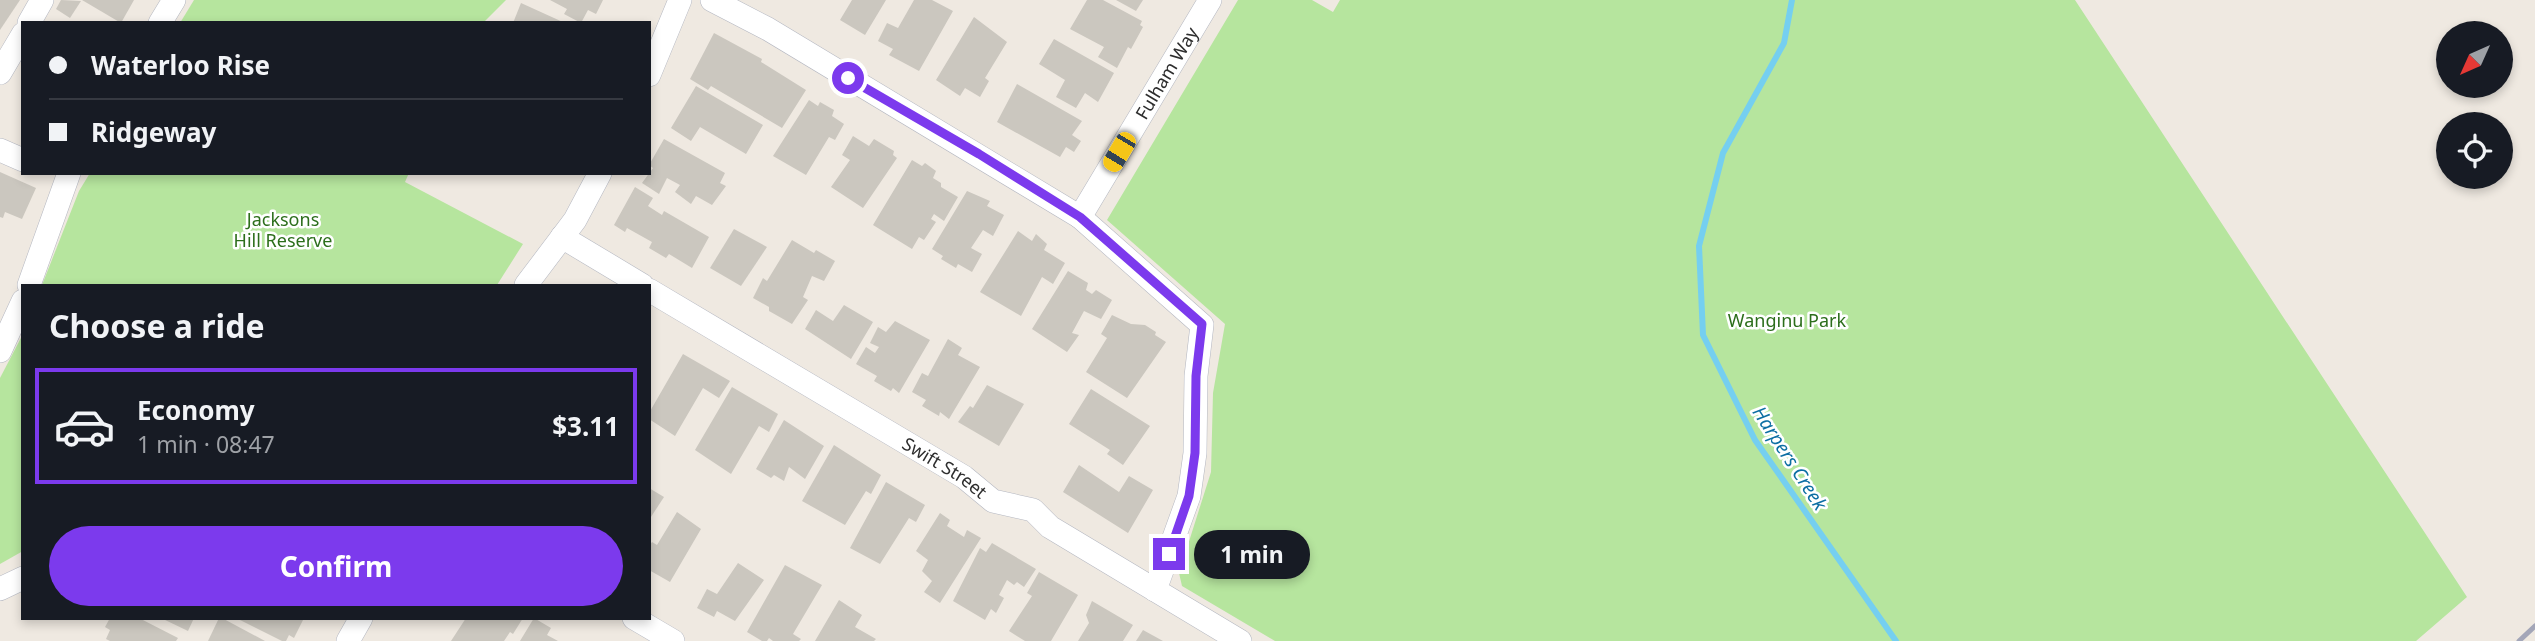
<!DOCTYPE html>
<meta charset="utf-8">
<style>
:root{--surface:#171b24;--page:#20242c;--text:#f1f3f6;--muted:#9ea1a6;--line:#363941;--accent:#7c3aed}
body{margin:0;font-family:"Noto Sans",sans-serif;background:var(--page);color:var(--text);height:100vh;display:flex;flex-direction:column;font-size:26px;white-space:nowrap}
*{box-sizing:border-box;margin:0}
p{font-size:23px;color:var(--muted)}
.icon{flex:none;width:38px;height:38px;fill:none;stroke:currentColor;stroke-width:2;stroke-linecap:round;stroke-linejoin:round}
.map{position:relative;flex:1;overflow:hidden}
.drawer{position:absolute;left:21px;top:284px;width:630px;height:336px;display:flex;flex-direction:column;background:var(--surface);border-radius:0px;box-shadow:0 4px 10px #0003}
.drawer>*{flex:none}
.top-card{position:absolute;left:21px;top:21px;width:630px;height:154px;border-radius:0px;box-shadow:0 4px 10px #0003;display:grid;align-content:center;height:154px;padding:0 28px;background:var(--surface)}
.needle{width:46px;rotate:225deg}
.controls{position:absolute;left:2436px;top:21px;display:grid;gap:14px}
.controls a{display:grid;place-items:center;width:77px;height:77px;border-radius:50%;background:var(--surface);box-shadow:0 4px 10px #0003;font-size:35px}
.end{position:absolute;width:32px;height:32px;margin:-16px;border:9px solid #7c3aed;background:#fff;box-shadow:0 0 0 4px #fff}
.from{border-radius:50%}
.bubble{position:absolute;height:49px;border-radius:24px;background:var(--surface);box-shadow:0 4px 10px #0003;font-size:23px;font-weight:700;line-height:49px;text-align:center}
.car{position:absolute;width:21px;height:42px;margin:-21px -10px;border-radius:9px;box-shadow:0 0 5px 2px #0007;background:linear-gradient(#f5c518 24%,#345 0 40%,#f5c518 0 76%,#345 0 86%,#f5c518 0)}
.top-card b{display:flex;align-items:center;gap:24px;height:66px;font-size:26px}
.top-card b+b{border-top:2px solid var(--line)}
.top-card i{width:18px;height:18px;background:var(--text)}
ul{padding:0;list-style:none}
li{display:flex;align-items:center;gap:21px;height:116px;margin:0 14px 10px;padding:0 14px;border:4px solid var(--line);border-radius:0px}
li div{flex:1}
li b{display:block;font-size:26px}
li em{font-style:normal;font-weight:700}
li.on{border-color:var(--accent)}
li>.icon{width:63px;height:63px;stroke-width:1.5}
h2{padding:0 28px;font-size:32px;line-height:84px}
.cta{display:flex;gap:14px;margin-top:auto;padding:14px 28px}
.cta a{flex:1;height:80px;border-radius:42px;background:var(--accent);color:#fff;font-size:28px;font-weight:700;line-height:80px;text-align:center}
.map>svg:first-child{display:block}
.green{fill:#b6e59e}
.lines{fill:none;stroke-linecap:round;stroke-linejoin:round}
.stream{stroke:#75cff0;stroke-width:6}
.building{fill:#cbc7bf}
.street-casing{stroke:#b4b7c1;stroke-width:24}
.street{stroke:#fff;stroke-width:23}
.rail{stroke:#a3a6b8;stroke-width:5}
.route{stroke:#7c3aed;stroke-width:9}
.labels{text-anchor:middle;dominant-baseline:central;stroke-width:5;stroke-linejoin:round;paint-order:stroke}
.street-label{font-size:18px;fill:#2e2e2e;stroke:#fff}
.park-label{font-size:18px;fill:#2c6e1b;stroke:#fff}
.water-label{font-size:19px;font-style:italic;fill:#0d6fa3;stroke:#fff}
</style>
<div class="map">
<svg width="2535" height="641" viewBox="0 0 2535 641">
<rect width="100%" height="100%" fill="#efe9e1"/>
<g class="green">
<polygon points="194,0 506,0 483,23 180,23"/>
<polygon points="1238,0 1312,0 1333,12 1340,0 2075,0 2467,597 2416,641 1275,641 1182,586 1179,573 1211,472 1213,393 1225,324 1107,220"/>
<polygon points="90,173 409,173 405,182 523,244 497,285 42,285 79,191"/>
<polygon points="23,334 23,551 0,564 0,378"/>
</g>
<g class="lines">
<polyline class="stream" points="1792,0 1784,43 1723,153 1699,246 1703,335 1755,440 1896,641"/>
</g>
<g class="building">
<polygon points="0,0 20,0 0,30"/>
<polygon points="61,0 81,1 70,18 56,9"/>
<polygon points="82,0 134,0 121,23"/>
<polygon points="550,0 603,0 596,14 588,10 581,23 564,14 567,9"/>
<polygon points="852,0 886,0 865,35 840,20"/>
<polygon points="914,0 932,0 953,11 919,71 889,55 893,49 878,41 887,23 898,28"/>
<polygon points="1087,0 1103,0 1142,21 1140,25 1143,27 1131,49 1128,47 1117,68 1098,57 1104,47 1070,29"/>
<polygon points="1116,0 1143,0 1136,11"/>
<polygon points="521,3 565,23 513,23"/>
<polygon points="974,17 1007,42 985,78 989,81 980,97 965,88 960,96 936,80"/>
<polygon points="714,33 762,59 761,62 806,90 782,128 711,86 708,90 690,79"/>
<polygon points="1054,39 1114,73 1098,102 1085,93 1076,108 1056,97 1065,80 1039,64"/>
<polygon points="1017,84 1082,121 1072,135 1081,141 1074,152 1066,147 1060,157 997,122"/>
<polygon points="696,86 763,125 746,154 700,127 691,141 671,128"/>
<polygon points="809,100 818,106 820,102 834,110 832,116 844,124 835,140 829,137 806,175 773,156"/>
<polygon points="853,136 869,146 874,139 894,151 893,155 897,158 863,208 831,187 850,160 842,155"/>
<polygon points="664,139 725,173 720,183 726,186 712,205 696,196 691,204 675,192 680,185 667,178 659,194 642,183 653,168 649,165"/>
<polygon points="912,160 922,166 925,163 936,171 933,178 941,183 941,187 958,197 944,221 934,214 931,219 936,222 924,240 919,237 912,249 873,225"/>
<polygon points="0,172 36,188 22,219 5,212 3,218 0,217"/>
<polygon points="635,187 653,198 648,206 662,215 664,211 709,237 692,268 669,254 666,258 649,248 652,242 627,228 625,232 614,225"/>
<polygon points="967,191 990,201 987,206 1004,215 993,236 983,230 971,248 982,254 972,272 958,264 956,268 941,259 943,256 932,249"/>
<polygon points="734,229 767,247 741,286 710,268"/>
<polygon points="1018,231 1032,241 1036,234 1047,244 1044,250 1065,263 1053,284 1042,277 1021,316 980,292"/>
<polygon points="792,240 814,253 816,250 835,261 824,281 812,276 803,297 808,300 792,324 769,311 769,307 753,298 763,278 767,281"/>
<polygon points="1068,271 1088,283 1086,290 1092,294 1096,290 1112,300 1101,319 1084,311 1072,333 1079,335 1067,352 1032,329"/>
<polygon points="844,305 873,322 851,359 805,329 816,310 833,321"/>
<polygon points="1112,315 1131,324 1145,325 1156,332 1155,335 1166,342 1127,398 1086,372 1107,338 1101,334"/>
<polygon points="895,321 930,340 899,393 893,388 891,391 874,381 877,376 856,364 866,347 875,353 879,347 870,343 878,327 886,332"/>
<polygon points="948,339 962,348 958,355 980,367 949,419 940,412 939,416 922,406 926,400 912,392 922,373 928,376"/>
<polygon points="683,354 730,381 719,398 703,388 675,436 649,419 649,413"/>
<polygon points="987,385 1024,404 999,446 958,422 970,406 973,408"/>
<polygon points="732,387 778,414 769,432 759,426 731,474 695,450"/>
<polygon points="1091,389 1150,426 1123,465 1107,454 1110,450 1069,424"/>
<polygon points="784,420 824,446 805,479 789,467 784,481 774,475 771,478 756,469"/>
<polygon points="834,445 881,475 871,494 866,491 845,525 802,501"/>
<polygon points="1079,465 1119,492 1129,476 1153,490 1128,533 1063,492"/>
<polygon points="886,482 925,505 916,522 909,518 880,564 850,548"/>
<polygon points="649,488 664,497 649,520"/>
<polygon points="677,512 701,529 670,582 649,570 649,546 652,542 657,545"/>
<polygon points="940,513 950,520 947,526 964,537 967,530 981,538 940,603 924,592 932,581 922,571 928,560 916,551"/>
<polygon points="992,543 1036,569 1024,587 1017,582 1014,585 1007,580 999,595 1004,598 996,613 991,609 985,620 953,601 980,548 986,552"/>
<polygon points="738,563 764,580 735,621 717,611 714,617 697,608 707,589 717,594"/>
<polygon points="785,565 822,585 793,634 801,639 799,641 773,641 769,638 767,641 762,641 747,632"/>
<polygon points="1039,572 1078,595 1051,641 1025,641 1009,631 1032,596 1027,593"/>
<polygon points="839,600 862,615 855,627 876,639 874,641 815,641"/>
<polygon points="1092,601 1133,625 1123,641 1078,641 1089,623 1086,615"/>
<polygon points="110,618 139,618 178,638 176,641 110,641 106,639 110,630 105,627"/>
<polygon points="161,618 194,618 188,631"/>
<polygon points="219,618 222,618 265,641 208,641"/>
<polygon points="236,618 299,618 303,620 294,638 289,635 286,641 282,641"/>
<polygon points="466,618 523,618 513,634 510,632 504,641 451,641"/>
<polygon points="534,618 551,628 547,635 558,641 520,641"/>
<polygon points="1143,630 1163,641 1136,641"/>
</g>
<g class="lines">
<g class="street-casing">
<g id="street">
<polyline points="712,0 768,29 1080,217 1202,325 1196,376 1195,453 1189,496 1155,590"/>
<polyline points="29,23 42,0"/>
<polyline points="160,23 174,0"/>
<polyline points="0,73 23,34"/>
<polyline points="649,75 680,0"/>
<polyline points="0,150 23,160"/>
<path id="s1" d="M1080,217L1210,0"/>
<polyline points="562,237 642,285"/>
<polyline points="29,285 69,173"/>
<polyline points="526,285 575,220 600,173"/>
<path id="s2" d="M649,290L964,477L993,501L1033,510L1050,527L1240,641"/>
<polyline points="0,351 23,301"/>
<polyline points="0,589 23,578"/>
<polyline points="634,618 673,641"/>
<polyline points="348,641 361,618"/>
</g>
</g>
<use href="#street" class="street"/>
<polyline class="rail" points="2519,641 2535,626"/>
</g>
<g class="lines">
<polyline class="route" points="848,78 979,154 1080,217 1202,324 1196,376 1195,453 1189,496 1169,554"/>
</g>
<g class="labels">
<g class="street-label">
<text stroke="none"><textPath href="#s1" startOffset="168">Fulham Way</textPath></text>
<text stroke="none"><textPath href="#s2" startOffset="345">Swift Street</textPath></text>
</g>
<g class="park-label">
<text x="283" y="219">Jacksons<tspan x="283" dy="21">Hill Reserve</tspan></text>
<text x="1787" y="320">Wanginu Park</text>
</g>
<g class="water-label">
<text transform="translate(1790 458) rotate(57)">Harpers Creek</text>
</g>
</g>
</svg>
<div class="controls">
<a><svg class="needle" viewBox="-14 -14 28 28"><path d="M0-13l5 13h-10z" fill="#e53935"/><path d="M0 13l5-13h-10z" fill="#9ea1a6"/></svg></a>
<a><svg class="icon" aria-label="locate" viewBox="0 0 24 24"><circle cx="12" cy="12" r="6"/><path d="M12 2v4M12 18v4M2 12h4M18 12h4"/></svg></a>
</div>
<i class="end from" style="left:848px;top:78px"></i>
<i class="end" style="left:1169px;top:554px"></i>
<div class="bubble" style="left:1194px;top:530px;width:116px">1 min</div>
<i class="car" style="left:1119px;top:152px;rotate:211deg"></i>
<div class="top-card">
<b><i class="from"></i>Waterloo Rise</b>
<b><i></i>Ridgeway</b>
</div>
<section class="drawer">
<h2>Choose a ride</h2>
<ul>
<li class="on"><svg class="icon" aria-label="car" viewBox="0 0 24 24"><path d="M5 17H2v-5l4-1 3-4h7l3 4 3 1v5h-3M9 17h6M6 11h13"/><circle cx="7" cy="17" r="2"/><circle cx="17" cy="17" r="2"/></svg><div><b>Economy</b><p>1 min · 08:47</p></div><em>$3.11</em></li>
</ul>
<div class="cta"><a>Confirm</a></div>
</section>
</div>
